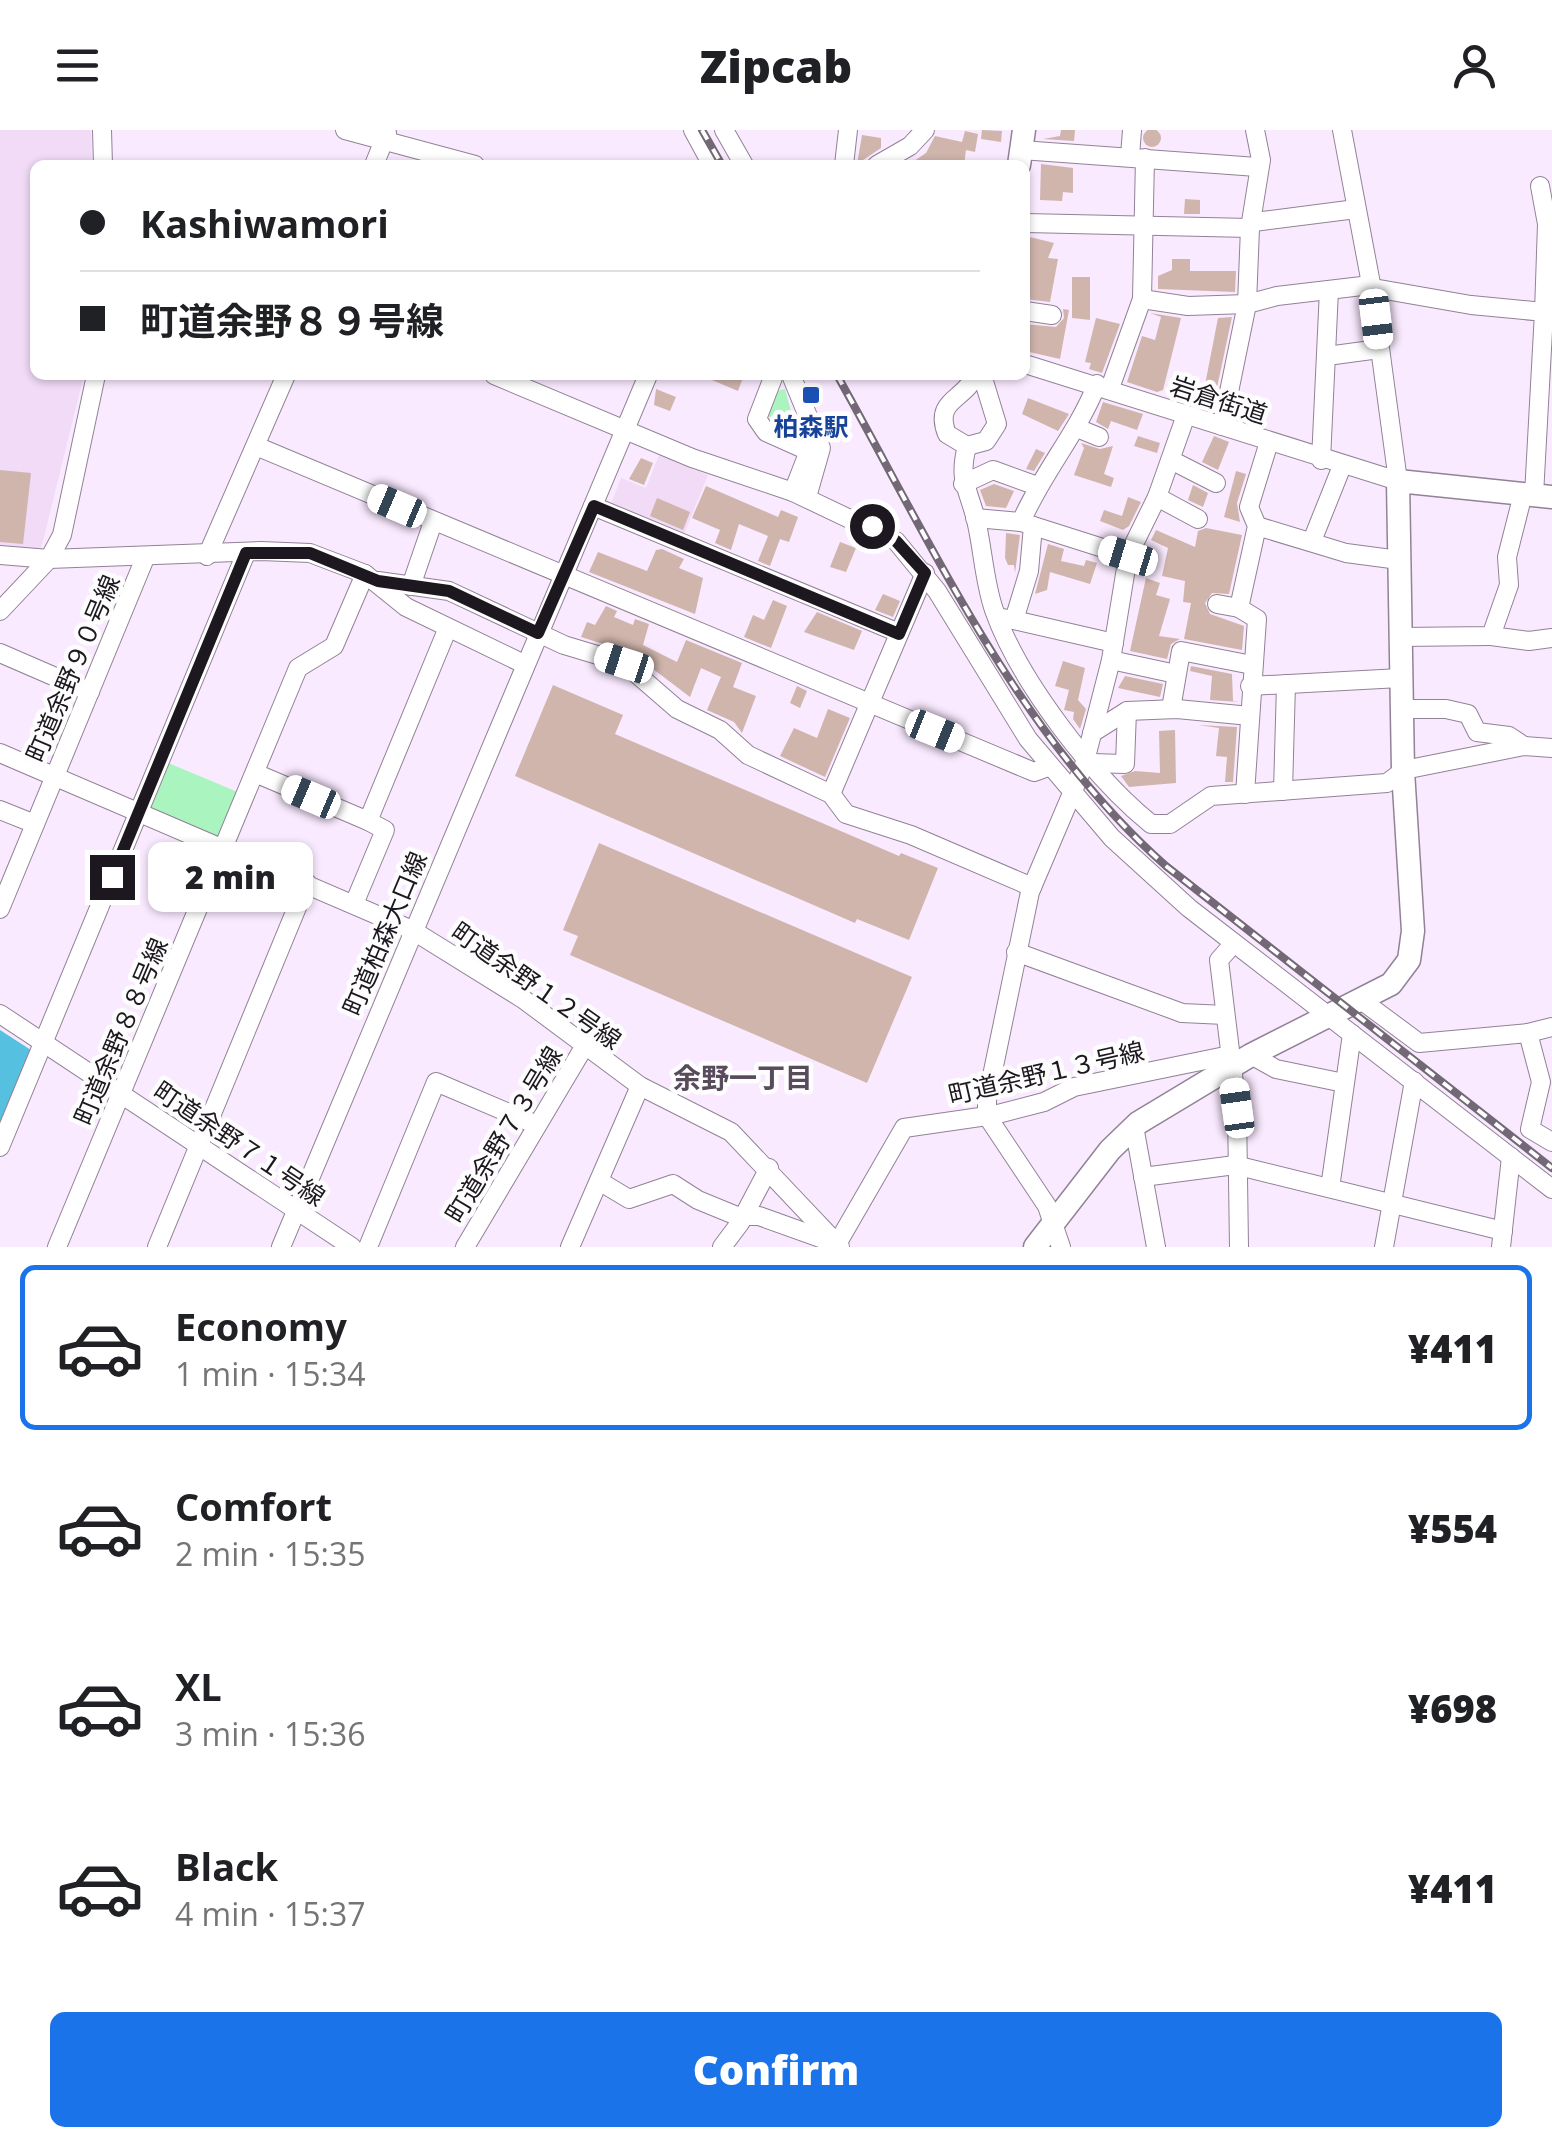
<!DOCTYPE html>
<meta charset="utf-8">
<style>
:root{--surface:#fff;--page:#f2f2f2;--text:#202124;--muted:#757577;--line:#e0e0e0;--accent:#1a73e8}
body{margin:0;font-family:"Open Sans","Noto Sans JP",sans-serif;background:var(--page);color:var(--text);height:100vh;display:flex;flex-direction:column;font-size:38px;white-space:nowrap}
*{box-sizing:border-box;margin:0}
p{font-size:32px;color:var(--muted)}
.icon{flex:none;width:55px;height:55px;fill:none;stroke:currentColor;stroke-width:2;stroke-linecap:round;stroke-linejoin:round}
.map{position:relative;height:1117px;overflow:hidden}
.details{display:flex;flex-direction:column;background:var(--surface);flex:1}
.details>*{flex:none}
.hud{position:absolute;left:30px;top:30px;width:1000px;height:220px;border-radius:15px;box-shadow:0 2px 8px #0004;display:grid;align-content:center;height:220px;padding:0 50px;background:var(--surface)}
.end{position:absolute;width:45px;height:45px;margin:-22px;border:12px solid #1d181f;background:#fff;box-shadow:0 0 0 5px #fff}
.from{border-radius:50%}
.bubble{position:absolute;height:70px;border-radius:15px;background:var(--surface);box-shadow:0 2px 8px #0004;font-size:32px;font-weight:800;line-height:70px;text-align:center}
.car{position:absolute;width:30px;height:60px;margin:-30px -15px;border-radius:12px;box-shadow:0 0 8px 2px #0007;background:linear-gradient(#fff 24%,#345 0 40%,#fff 0 76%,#345 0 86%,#fff 0)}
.hud b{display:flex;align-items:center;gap:35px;height:95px;font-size:38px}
.hud b+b{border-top:2px solid var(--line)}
.hud i{width:25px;height:25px;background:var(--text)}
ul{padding:18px 0 0;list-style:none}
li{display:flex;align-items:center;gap:30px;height:165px;margin:0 20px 15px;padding:0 30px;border:5px solid transparent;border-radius:15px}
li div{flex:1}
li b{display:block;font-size:38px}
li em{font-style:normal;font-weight:800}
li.on{border-color:var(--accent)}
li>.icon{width:90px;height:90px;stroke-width:1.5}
.button{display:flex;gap:20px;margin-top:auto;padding:20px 50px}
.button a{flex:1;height:115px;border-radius:15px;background:var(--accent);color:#fff;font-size:40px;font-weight:800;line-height:115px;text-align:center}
header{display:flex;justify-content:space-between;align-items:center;height:130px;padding:0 50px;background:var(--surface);font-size:45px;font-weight:800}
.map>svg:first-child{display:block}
.built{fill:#f1dbf7}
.green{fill:#a9f4bf}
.water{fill:#56c0e1}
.building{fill:#d0b5ad}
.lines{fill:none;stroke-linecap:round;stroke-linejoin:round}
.minor-casing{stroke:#918295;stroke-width:20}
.major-casing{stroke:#918295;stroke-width:25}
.minor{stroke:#fff;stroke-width:18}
.major{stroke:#fff;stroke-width:22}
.rail-casing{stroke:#736976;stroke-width:8}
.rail{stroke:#fdfdfd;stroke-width:4;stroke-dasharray:11;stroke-linecap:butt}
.route{stroke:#1d181f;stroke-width:12}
.transit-dot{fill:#1a4fb4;stroke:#fdfdfd;stroke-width:4}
.labels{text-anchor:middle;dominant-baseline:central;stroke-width:9;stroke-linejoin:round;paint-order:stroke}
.street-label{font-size:25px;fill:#1d181f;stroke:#fdfdfd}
.transit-label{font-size:25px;font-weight:bold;fill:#164399;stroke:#fdfdfd}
.neighbourhood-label{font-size:28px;font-weight:bold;fill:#584b5c;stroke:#fdfdfd}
</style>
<header><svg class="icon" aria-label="menu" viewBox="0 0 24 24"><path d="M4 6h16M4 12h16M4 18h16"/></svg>Zipcab<svg class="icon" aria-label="person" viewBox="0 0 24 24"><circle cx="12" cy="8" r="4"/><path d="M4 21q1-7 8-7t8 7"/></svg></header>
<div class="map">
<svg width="1552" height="1117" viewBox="0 0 1552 1117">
<rect width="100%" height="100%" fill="#faeaff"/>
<g class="built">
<polygon points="0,0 91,0 92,35 35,35 35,245 84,245 40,423 0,418"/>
<polygon points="659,325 708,345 682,409 609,379 621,348 646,358"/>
</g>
<g class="green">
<polygon points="785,259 792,285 787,294 776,296 768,285 777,261"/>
<polygon points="166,632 240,663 222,707 215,709 151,681 149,675"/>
</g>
<polygon class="water" points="0,900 34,922 0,997"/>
<g class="building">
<circle cx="1152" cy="8" r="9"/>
<polygon points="982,0 1002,1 1001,12 981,9"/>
<polygon points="1061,0 1075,0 1074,11 1043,9 1060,6"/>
<polygon points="965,1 978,4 975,22 966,20 964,35 908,35 926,23 935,6 962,12"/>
<polygon points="862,5 881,8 881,18 857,34"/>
<polygon points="1041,34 1073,38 1073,63 1063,62 1062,71 1040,70"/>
<polygon points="1185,69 1200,70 1200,84 1184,84"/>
<polygon points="1026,106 1054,113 1048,128 1058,129 1050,172 1025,169"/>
<polygon points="1172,129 1190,129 1190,141 1236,141 1235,162 1158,159 1158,146 1172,140"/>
<polygon points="1072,147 1090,147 1090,190 1072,188"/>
<polygon points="1063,179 1069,180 1060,229 1025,221 1025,194 1056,197 1064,188"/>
<polygon points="1150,183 1181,188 1163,260 1157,262 1127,252 1142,206 1155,210 1161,187"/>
<polygon points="1232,187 1215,267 1203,265 1218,188"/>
<polygon points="1096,188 1120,194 1102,243 1089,239 1091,233 1085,232"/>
<polygon points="700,245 744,245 738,261"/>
<polygon points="656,259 676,267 670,281 654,275"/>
<polygon points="1028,268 1069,284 1058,301 1022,284"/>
<polygon points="1103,272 1143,284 1137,300 1111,291 1108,299 1096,292"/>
<polygon points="1138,306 1160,313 1157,323 1134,316"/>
<polygon points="1214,306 1229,312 1218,340 1202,332"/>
<polygon points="1081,313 1100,319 1113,316 1104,344 1114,348 1111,357 1074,345 1084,318"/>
<polygon points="1036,319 1045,323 1034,341 1026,339"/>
<polygon points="641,328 653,333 644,355 629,349"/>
<polygon points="0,340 31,343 23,414 0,412"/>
<polygon points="1236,341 1246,344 1237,373 1240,392 1224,387"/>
<polygon points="994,354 1014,361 1006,378 986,376 980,360"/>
<polygon points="1193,355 1208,363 1203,377 1188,370"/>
<polygon points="706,356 778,387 781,380 798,387 789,412 780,409 770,436 758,431 768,406 739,394 731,420 715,413 720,400 692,388"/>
<polygon points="1128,367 1141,372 1129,396 1123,400 1100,391 1104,380 1122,386"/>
<polygon points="657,368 690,382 683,400 650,386"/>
<polygon points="1206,398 1242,405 1229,464 1212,463 1205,473 1210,484 1244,496 1242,520 1184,509 1191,473 1183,472 1185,451 1162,446 1168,418 1151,410 1156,400 1195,417 1198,401"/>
<polygon points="1006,403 1020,405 1015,443 1014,435 1008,435 1005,428"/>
<polygon points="840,412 856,418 846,442 830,437"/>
<polygon points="1048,414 1064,419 1061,431 1084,436 1086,430 1097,433 1090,454 1050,442 1047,460 1035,464"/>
<polygon points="662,419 684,429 679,438 703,448 695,484 589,442 598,422 647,441 656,420"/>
<polygon points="1146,448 1160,453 1156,465 1170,469 1159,506 1180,509 1171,514 1167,529 1130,521"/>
<polygon points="883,464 900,471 893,487 875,480"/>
<polygon points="773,470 787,476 771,518 744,507 753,485 764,490"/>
<polygon points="606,476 617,481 614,487 633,495 635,489 649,494 643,515 677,532 686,510 742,533 733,557 756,566 742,603 734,592 707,580 721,547 701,538 690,567 632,523 581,507 587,492 595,495"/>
<polygon points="817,482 862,501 854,520 804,502"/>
<polygon points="1063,531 1085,538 1078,570 1086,579 1080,599 1073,589 1074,582 1064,580 1069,560 1055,556"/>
<polygon points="1191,536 1232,544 1233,571 1239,572 1210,570 1212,546 1190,541"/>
<polygon points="1125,546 1163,554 1160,567 1118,558"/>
<polygon points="553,555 623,585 615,604 899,726 901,723 938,738 909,810 857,789 855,793 515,646"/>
<polygon points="797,556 807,561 800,578 790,573"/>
<polygon points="828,579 850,588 825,647 780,626 794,598 817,608"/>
<polygon points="1198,595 1237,597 1233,652 1225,652 1227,627 1216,626 1219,598"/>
<polygon points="1175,600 1176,653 1129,657 1121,646 1135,641 1160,643 1159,601"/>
<polygon points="599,713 912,847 867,953 570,825 578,806 563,800"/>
</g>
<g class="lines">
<g class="minor-casing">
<g id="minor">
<polyline points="102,0 103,35"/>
<polyline points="345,0 475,35"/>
<polyline points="693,0 712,35"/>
<polyline points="724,0 744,35"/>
<polyline points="1021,20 1257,37"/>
<polyline points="1130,26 1132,0"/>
<polyline points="374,35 387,3"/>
<polyline points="844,35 848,0"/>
<polyline points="877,35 910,16 925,0"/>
<polyline points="1540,56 1547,94 1544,182"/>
<polyline points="1254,92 1356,79"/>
<polyline points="1025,93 1250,98"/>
<polyline points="1142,169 1188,176 1247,174 1277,166 1362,156 1471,175 1544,182 1534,365"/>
<polyline points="1025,181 1052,185"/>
<polyline points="1327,226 1379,219"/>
<polyline points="1025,234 1398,351 1372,159 1342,0"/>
<polyline points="494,245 692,328 793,362 896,411 937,461 1028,609 1112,708 1189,778 1552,1059"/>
<polyline points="774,245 757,289 766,302 804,319 807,326 793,362"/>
<polyline points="791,245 821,318 807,367"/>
<path d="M975,245C966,270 933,269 947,304L967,316L986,311L997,294L982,245"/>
<polyline points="1110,258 1142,169 1145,28"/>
<polyline points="1222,296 1247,174 1250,98 1261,30 1255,0"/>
<polyline points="1077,298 1099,307"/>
<polyline points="256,316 1034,642 1048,637"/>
<path d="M967,316C958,351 968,357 976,390C983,419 984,451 994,480C1019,551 1093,647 1151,694H1170L1211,666L1387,653L1403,641"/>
<polyline points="1171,330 1216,353"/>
<polyline points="1321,330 1329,160"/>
<polyline points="963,354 993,340 1037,356"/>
<polyline points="1157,367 1198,389"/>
<polyline points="593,376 899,503"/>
<polyline points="975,388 1021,392 1128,426"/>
<path d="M1021,392C1042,343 1077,304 1097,254"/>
<polyline points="1257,396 1346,423 1399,430"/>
<polyline points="1312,411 1342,336"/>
<polyline points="0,425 49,429 261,421 310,423 365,444 406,477 524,534"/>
<polyline points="207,426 286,245"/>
<polyline points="378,451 449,461 564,515 624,533 677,579 720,600 748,625 831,664 846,684 911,705 1032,757"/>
<polyline points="411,456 433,392"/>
<polyline points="1217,474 1239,478"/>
<polyline points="0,481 49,429 62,405 96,245"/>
<polyline points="997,487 1014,490 1029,441 1033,396"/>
<polyline points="1014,490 1114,513"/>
<polyline points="1491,506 1529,511 1552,508"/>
<polyline points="1399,507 1491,506 1509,455 1507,427 1523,364"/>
<polyline points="0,523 90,562"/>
<polyline points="1111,530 1176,544"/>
<polyline points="1250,556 1400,548"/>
<polyline points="1177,579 1172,573 1181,521 1252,535"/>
<polyline points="1402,579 1446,579 1468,584 1477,602 1509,606 1524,616"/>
<polyline points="1092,603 1127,581 1177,579 1250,586"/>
<polyline points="0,623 412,800 523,869 640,956 731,1002 840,1117"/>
<polyline points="1092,633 1125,634 1127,581"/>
<polyline points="1404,640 1524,616 1552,618"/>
<polyline points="255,643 368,691 447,500"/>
<polyline points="1283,661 1286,554"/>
<polyline points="831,664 925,443"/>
<polyline points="1245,664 1257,489 1239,478 1257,396 1249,377 1269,312"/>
<polyline points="0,680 35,694"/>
<polyline points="354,774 385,700 368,691"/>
<polyline points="0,779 145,428"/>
<polyline points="1234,813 1219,830 1237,978 1239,1117"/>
<polyline points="1016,822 1182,883 1225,885"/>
<polyline points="1361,870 1419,913 1528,903 1541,952 1530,999 1552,1012"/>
<polyline points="0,884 352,1117"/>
<polyline points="1528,903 1552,897"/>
<polyline points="1251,925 1276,939 1344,953"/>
<polyline points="1134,996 1156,1117"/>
<polyline points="0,1017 246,423"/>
<polyline points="1143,1047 1235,1035 1503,1101"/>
<polyline points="599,1051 629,1069 673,1054 698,1070 737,1086 759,1086 837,1114 904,998 994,985 1044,972 1074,957 1230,925"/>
<polyline points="1330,1058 1352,904"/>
<polyline points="57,1117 298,538 334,516 365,444"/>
<polyline points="157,1117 307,753"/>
<polyline points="281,1117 648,245"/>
<polyline points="368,1117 436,952 537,995"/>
<polyline points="465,1117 584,917"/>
<polyline points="570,1117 640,956"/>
<polyline points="722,1117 740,1093 769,1038"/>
<polyline points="1061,1117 1047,1076 987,986 987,970 1030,762 1084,635 1111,530 1128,426 1157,367 1186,285"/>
<polyline points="1384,1117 1414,951"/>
<polyline points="1501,1117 1511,1027"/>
</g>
</g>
<g class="major-casing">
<g id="major">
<polyline points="1019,35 1024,0"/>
<polyline points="1035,1117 1110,1020 1138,993 1251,925 1391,854 1409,830 1413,801 1403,641 1398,351 1552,367"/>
</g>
</g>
<use href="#minor" class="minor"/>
<use href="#major" class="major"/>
<g class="rail-casing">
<g id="rail">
<polyline points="702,0 722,35"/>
<path d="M837,245C933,416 1017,604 1166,736L1552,1038"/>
</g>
</g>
<use href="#rail" class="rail"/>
</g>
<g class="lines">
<polyline class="route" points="112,747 246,423 310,423 378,451 449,461 538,503 594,376 899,504 925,443 896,411 872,396"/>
</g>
<rect class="transit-dot" x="801" y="255" width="20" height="20" rx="5"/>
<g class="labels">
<g class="street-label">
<text transform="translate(1219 269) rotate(18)">岩倉街道</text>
<text transform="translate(72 538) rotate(-67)">町道余野９０号線</text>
<text transform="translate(384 803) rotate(-67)">町道柏森大口線</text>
<text transform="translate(537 855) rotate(35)">町道余野１２号線</text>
<text transform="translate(120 901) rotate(-67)">町道余野８８号線</text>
<text transform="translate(1046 942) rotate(-13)">町道余野１３号線</text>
<text transform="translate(503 1004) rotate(-59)">町道余野７３号線</text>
<text transform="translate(240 1013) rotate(34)">町道余野７１号線</text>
</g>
<g class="transit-label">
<text x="811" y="296">柏森駅</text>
</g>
<g class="neighbourhood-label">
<text x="743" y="947">余野一丁目</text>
</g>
</g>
</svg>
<i class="end from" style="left:872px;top:396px"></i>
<i class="end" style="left:112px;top:747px"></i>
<div class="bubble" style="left:148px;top:712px;width:165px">2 min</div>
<i class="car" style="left:1376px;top:189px;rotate:173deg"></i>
<i class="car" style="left:397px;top:376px;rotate:293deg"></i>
<i class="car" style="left:1128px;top:426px;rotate:287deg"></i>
<i class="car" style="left:624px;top:533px;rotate:288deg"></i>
<i class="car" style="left:935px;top:601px;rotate:112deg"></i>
<i class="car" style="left:311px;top:667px;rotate:293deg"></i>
<i class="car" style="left:1237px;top:978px;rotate:352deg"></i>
<div class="hud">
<b><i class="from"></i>Kashiwamori</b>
<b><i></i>町道余野８９号線</b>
</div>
</div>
<section class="details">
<ul>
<li class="on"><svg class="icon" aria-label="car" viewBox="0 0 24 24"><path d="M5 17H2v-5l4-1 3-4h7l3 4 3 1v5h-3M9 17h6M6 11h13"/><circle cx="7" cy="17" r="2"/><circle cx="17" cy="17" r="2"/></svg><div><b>Economy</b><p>1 min · 15:34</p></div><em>¥411</em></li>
<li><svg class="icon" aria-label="car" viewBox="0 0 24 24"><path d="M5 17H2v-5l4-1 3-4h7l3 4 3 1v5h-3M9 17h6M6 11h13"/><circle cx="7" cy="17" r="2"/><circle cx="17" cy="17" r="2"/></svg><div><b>Comfort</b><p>2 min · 15:35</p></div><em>¥554</em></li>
<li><svg class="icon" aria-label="car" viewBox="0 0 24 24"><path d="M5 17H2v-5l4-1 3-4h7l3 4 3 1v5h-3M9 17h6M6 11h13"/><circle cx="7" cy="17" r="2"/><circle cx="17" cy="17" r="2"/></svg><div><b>XL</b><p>3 min · 15:36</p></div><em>¥698</em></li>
<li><svg class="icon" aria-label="car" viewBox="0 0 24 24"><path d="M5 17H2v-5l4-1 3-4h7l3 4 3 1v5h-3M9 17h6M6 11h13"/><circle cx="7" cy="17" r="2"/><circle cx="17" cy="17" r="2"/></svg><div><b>Black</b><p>4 min · 15:37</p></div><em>¥411</em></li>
</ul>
<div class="button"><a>Confirm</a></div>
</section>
